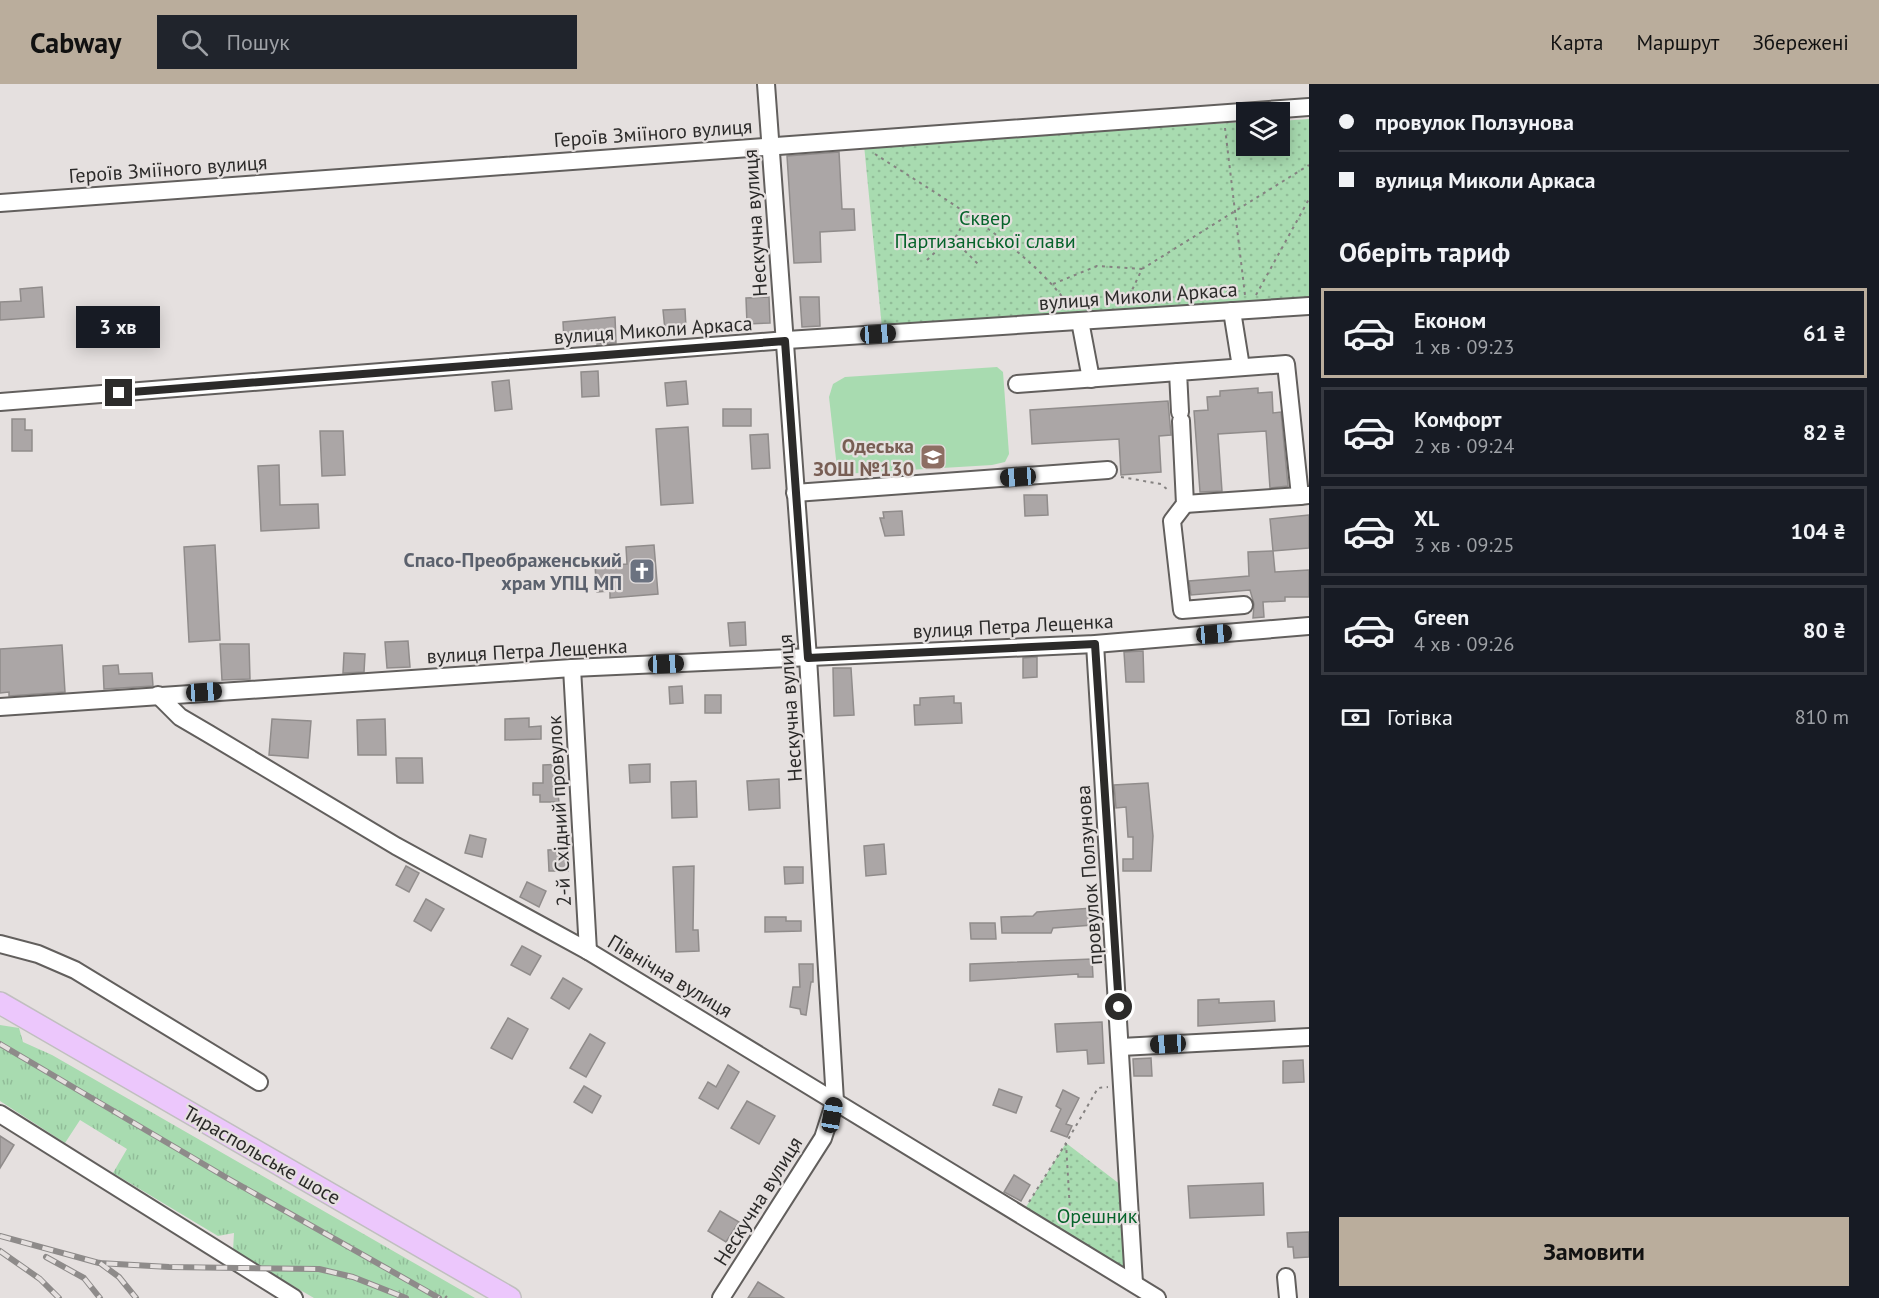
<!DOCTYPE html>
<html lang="uk">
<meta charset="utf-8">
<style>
:root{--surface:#171b24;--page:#20242c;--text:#f1f3f6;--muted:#9ea1a6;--line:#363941;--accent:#baad9c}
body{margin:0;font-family:"PT Sans",sans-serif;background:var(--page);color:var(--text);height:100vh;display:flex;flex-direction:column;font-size:22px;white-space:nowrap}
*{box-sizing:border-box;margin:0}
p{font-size:20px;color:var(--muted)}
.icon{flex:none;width:33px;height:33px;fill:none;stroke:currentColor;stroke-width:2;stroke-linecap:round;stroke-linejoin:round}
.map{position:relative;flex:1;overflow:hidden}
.drawer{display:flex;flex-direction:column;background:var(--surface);width:570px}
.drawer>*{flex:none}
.banner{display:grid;align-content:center;height:132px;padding:0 30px;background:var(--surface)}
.buttons{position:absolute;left:1236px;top:18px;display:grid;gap:12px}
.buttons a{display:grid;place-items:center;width:54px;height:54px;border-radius:0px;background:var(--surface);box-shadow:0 3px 15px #0003;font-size:30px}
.end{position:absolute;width:27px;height:27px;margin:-14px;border:8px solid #2c2b2a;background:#fff;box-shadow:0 0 0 3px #fff}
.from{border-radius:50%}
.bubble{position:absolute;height:42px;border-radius:0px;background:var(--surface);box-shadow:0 3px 15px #0003;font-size:20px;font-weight:700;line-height:42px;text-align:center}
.car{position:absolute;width:18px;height:36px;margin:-18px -9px;border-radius:8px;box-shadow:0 0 4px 2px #0007;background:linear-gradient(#222 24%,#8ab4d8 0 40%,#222 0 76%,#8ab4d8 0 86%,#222 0)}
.banner b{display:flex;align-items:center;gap:21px;height:57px;font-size:22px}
.banner b+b{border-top:2px solid var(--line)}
.banner i{width:15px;height:15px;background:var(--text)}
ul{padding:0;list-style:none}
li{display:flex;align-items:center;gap:18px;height:90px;margin:0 12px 9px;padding:0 18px;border:3px solid var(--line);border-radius:0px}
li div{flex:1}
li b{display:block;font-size:22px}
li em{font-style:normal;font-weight:700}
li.current{border-color:var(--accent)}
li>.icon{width:54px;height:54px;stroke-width:1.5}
h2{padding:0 30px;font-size:27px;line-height:72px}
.pay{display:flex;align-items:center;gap:15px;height:66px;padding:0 30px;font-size:22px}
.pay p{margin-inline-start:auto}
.action{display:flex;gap:12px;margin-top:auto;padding:12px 30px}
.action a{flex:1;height:69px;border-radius:0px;background:var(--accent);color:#111;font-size:24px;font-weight:700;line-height:69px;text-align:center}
header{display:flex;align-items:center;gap:36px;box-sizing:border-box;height:84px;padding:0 30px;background:var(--accent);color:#111}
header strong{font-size:28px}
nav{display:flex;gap:33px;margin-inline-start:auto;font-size:21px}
.search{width:420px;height:54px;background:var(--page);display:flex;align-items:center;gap:15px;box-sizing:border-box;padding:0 21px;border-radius:0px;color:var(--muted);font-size:22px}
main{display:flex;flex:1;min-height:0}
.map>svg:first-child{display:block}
.grass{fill:url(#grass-tufts)}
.park{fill:url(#park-dots)}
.pitch{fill:#a8dbb0}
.building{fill:#aba6a6;stroke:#908c8b;stroke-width:1.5}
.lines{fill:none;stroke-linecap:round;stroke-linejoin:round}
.minor-casing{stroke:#625f5d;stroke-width:20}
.major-casing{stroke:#c0bfbf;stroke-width:24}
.path{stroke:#858281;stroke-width:2;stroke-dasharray:3 4.5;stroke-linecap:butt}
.minor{stroke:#fff;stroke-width:16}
.major{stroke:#ecc7fc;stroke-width:21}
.rail-casing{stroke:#8e8b8a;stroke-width:6}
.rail{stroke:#e5e0df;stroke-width:4;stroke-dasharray:11;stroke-linecap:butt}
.route{stroke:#2c2b2a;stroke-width:8}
.labels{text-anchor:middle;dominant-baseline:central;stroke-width:4.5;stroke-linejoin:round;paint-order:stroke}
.street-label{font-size:20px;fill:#2c2b2a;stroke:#e5e0df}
.park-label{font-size:20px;fill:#05632a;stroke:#e5e0df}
.education-label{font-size:20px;font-weight:bold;fill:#785e54;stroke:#e5e0df;text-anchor:end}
.worship-label{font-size:20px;font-weight:bold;fill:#5b616d;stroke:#e5e0df;text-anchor:end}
</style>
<header>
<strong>Cabway</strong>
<div class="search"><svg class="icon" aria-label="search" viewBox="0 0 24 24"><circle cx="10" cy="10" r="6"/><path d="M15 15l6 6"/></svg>Пошук</div>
<nav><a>Карта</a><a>Маршрут</a><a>Збережені</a></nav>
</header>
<main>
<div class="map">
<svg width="1309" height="1214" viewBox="0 0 1309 1214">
<defs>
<pattern id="grass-tufts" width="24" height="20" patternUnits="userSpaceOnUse" patternTransform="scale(1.5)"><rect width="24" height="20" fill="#a8dbb0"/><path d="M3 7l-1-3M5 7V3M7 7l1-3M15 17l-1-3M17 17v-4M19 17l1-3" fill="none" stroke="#91bc98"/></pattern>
<pattern id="park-dots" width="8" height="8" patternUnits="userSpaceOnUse" patternTransform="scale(1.5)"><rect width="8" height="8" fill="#a8dbb0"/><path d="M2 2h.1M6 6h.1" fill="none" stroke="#91bc98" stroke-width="1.8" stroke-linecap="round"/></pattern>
</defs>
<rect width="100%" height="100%" fill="#e5e0df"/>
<polygon class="grass" points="0,941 19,944 23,958 52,971 475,1214 314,1214 233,1167 234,1149 218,1152 113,1089 127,1065 80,1036 65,1059 0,1017"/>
<g class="park">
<polygon points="1309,35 1309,215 882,244 864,61 1246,38 1246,62 1280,62 1280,37"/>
<polygon points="1066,1059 1121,1101 1127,1195 1021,1131"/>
</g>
<polygon class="pitch" points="997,283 1003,288 1009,370 1005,378 992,381 843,390 837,384 829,313 833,300 845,293"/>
<g class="building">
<polygon points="839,68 842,125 854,125 855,146 820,148 821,178 794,179 787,72"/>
<polygon points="42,203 44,233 0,236 0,218 21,217 20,205"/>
<polygon points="769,213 770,239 747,240 746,214"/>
<polygon points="800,213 819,213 820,242 802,243"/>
<polygon points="685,225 686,244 665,246 663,226"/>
<polygon points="615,233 616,259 597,260 597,254 564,257 563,238"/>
<polygon points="598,287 599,312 582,313 581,288"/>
<polygon points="509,296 512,325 495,327 492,298"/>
<polygon points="686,297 688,320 667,322 665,299"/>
<polygon points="1258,304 1258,309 1272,308 1273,329 1281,328 1288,402 1270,404 1266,347 1218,350 1222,407 1200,408 1194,327 1208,326 1207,313 1220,312 1220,307"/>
<polygon points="1168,317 1171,351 1159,352 1161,388 1121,391 1119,355 1032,360 1030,326"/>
<rect x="723" y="325" width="28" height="17"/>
<polygon points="12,335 25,335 25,346 32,346 32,367 12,367"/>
<polygon points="688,343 693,419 661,421 656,345"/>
<polygon points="320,347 343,347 345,391 322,392"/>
<polygon points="768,350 770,384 752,385 750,351"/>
<polygon points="279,381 280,421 318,420 319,444 261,447 258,382"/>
<polygon points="1024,411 1047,411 1048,431 1025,432"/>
<polygon points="902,427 904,451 885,452 880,434 884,434 883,428"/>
<polygon points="1309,431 1309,464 1273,467 1270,435"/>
<polygon points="215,461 220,556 189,558 184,463"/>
<polygon points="654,461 658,510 610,514 610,507 597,508 595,482 627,480 626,463"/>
<polygon points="1273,467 1275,488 1309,486 1309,513 1285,513 1285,517 1263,518 1264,533 1253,534 1254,520 1250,506 1191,511 1189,497 1249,492 1248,468"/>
<polygon points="745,538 746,561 730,562 728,539"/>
<polygon points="408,557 410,583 387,584 385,558"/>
<polygon points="220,560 249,560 250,595 222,596"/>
<polygon points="62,561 65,608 9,612 9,608 0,609 0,565"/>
<polygon points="1143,567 1144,598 1126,598 1124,568"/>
<polygon points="344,569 365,570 364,588 343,589"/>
<polygon points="1037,573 1037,593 1023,594 1023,574"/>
<polygon points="118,581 119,590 152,589 153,602 104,605 103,582"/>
<polygon points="833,584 851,584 854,631 834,632"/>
<polygon points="682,602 683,619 670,620 669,603"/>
<rect x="705" y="611" width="16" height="18"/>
<polygon points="954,612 954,619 961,619 962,639 915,641 914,621 920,621 920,614"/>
<polygon points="529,634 529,643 541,642 541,655 505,656 505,635"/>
<polygon points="272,635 311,637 308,674 269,671"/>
<polygon points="385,635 386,671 358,671 357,636"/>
<polygon points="396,674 422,674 423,699 397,699"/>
<polygon points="564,680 565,710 558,710 559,718 540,718 540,711 533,711 533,699 543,699 543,681"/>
<polygon points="650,680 650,698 630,699 629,681"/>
<polygon points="779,695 780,724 749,726 747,697"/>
<polygon points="696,697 697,733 672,734 671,698"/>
<polygon points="1148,699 1153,752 1151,787 1123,787 1123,775 1133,775 1133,753 1128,753 1126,723 1116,724 1114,701"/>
<polygon points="470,751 486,755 482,773 465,769"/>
<polygon points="884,760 886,790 866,792 864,762"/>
<polygon points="568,765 568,787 549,787 548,766"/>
<polygon points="406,782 419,789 409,808 396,801"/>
<polygon points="694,782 693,846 698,846 699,867 676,868 673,783"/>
<polygon points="784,783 803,783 803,799 785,800"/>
<polygon points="527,798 546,807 539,823 520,813"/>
<polygon points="426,815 444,825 431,847 414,837"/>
<polygon points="1092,824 1093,841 1053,844 1051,849 1002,849 1001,833 1033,832 1037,828"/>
<polygon points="765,833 786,833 786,837 801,837 801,847 765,848"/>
<polygon points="970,839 995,839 996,855 971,855"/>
<polygon points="522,862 541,872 530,891 511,881"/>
<polygon points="1092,875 1093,893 1078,893 1078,890 970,897 970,880"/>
<polygon points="799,880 813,880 813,898 811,898 806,931 801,930 800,925 790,923 793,903 800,903"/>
<polygon points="563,894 582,905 569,925 551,914"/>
<polygon points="1219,915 1219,919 1274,917 1275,937 1198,942 1198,916"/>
<polygon points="508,934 528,945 512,975 491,964"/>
<polygon points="1102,938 1104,979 1088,980 1087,966 1057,968 1055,940"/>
<polygon points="590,950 605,959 586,993 570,984"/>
<polygon points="1151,974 1152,992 1134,992 1133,975"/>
<polygon points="1303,976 1304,998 1283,999 1283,977"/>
<polygon points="728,981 739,988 718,1025 699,1014 708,998 716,1003"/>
<polygon points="584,1002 601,1012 592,1029 574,1018"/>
<polygon points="999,1005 1022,1013 1016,1029 993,1021"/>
<polygon points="1063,1006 1079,1014 1066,1040 1072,1042 1067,1053 1051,1047 1061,1025 1056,1022"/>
<polygon points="747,1017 775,1032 759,1060 731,1044"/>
<polygon points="0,1052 14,1061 0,1084"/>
<polygon points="1014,1091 1030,1101 1021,1117 1004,1108"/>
<polygon points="1263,1099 1264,1131 1190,1134 1188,1102"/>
<polygon points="720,1127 739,1138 726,1158 708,1147"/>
<polygon points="1309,1148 1309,1173 1294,1174 1293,1163 1288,1163 1287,1149"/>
<polygon points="758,1198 784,1214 748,1214"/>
</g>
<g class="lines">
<g class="minor-casing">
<g id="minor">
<polyline points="0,119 1309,23"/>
<polyline points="1232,227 1241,283"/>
<polyline points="1080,237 1091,295"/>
<polyline points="1017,300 1178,288"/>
<polyline points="0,318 787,256 1309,222"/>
<polyline points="1180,328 1178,288 1286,280 1300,412 1309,411"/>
<polyline points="1181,337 1185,420 1172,437 1182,526 1244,521"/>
<polyline points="795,409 1108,386"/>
<polyline points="1185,420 1300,412"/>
<polyline points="1095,560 1134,1199"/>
<polyline points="572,584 588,867"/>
<polyline points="158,611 180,633 209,650 396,762 588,867 1157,1214"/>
<polyline points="0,623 572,584 1095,560 1309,542"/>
<polyline points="0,860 38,870 75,886 259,998"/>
<polyline points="1121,963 1309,953"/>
<polyline points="0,1030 294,1214"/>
<polyline points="1286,1193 1288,1214"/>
<polyline points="721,1214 823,1054 835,1017 808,574 766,0"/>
</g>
</g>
<g class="major-casing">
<polyline id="major" points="0,919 510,1214"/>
</g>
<g class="path">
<polyline points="1225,44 1245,211"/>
<path d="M875,70C938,111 1026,161 1070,223"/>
<polyline points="954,156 979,181"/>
<polyline points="927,176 946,158 954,156 968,131"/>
<polyline points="1053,200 1097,182 1142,185"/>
<polyline points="1256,211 1309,115"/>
<polyline points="1126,219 1142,185 1309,81"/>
<polyline points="1121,393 1161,400 1169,407"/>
<polyline points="1029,1118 1066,1059"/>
<polyline points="1071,1144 1066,1059 1098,1004 1108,1003"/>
<polyline points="445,1214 447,1212"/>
</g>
<use href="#minor" class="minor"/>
<use href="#major" class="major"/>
<g class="rail-casing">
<g id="rail">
<polyline points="0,960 227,1094 439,1214"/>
<polyline points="0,1152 99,1179 169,1183 319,1185 353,1193 406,1214"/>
<polyline points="0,1167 40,1195 59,1214"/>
<polyline points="46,1173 84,1194 100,1214"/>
<polyline points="100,1179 119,1193 136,1214"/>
</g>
</g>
<use href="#rail" class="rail"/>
</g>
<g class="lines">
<polyline class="route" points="119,309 785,257 808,574 1095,560 1119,923"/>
</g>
<defs>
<g id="school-square" transform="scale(1.35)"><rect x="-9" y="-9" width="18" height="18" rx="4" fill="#8d6e63" stroke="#e5e0df"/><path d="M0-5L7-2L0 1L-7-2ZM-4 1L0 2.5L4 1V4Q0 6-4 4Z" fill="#fff"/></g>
<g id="church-square" transform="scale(1.35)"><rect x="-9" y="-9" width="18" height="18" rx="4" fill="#6b7280" stroke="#e5e0df"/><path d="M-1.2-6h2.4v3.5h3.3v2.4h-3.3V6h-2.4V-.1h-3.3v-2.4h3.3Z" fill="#fff"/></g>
</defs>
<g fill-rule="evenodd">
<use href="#school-square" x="933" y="373"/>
<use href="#church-square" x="642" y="487"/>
</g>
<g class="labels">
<g class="street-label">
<text transform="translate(653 49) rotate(-4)">Героїв Зміїного вулиця</text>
<text transform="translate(168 85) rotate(-4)">Героїв Зміїного вулиця</text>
<text transform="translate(755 139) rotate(-94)">Нескучна вулиця</text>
<text transform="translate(1138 212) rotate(-4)">вулиця Миколи Аркаса</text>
<text transform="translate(653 246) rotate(-4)">вулиця Миколи Аркаса</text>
<text transform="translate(1013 542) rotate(-3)">вулиця Петра Лещенка</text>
<text transform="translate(527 567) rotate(-3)">вулиця Петра Лещенка</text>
<text transform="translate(790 624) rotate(-94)">Нескучна вулиця</text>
<text transform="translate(559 727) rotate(-93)">2-й Східний провулок</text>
<text transform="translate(1089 791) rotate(-94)">провулок Ползунова</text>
<text transform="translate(670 892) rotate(31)">Північна вулиця</text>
<text transform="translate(262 1071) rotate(30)">Тираспольське шосе</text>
<text transform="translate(758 1117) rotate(-58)">Нескучна вулиця</text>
</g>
<g class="park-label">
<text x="985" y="134">Сквер<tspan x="985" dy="23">Партизанської слави</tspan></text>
<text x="1097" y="1132">Орешник</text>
</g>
<g class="education-label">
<text x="914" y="362">Одеська<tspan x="914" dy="23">ЗОШ №130</tspan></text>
</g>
<g class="worship-label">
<text x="622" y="476">Спасо-Преображенський<tspan x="622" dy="23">храм УПЦ МП</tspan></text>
</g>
</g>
</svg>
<div class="buttons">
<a><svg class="icon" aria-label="layers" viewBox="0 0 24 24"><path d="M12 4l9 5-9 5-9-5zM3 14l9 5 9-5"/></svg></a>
</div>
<i class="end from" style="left:1119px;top:923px"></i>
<i class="end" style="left:119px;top:309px"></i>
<div class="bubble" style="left:76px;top:222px;width:84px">3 хв</div>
<i class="car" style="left:878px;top:250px;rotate:86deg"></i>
<i class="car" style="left:1018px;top:393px;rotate:266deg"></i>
<i class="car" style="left:1214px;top:550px;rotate:85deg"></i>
<i class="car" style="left:666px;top:580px;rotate:88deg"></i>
<i class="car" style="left:204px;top:608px;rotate:86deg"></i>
<i class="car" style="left:1168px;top:960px;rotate:267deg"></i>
<i class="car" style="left:832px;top:1031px;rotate:10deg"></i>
</div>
<section class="drawer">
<div class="banner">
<b><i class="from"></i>провулок Ползунова</b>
<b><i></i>вулиця Миколи Аркаса</b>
</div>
<h2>Оберіть тариф</h2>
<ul>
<li class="current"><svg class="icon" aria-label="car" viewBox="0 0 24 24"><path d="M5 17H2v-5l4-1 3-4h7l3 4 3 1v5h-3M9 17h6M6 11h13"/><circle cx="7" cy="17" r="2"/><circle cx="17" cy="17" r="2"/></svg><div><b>Економ</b><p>1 хв · 09:23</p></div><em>61 ₴</em></li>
<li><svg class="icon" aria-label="car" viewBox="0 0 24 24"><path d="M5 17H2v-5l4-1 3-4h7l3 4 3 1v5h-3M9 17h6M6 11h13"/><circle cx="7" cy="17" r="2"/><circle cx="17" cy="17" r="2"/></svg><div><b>Комфорт</b><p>2 хв · 09:24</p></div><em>82 ₴</em></li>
<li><svg class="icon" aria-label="car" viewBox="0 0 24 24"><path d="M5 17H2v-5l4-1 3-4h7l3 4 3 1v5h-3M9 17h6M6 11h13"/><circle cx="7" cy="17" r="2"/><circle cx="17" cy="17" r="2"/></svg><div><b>XL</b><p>3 хв · 09:25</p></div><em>104 ₴</em></li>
<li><svg class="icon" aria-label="car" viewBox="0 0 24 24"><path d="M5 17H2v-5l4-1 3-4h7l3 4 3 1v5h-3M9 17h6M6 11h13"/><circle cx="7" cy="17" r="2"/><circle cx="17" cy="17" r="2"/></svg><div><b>Green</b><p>4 хв · 09:26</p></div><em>80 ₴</em></li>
</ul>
<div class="pay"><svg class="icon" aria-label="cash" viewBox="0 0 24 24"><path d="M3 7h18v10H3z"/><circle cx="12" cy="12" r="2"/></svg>Готівка<p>810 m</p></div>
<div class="action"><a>Замовити</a></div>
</section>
</main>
